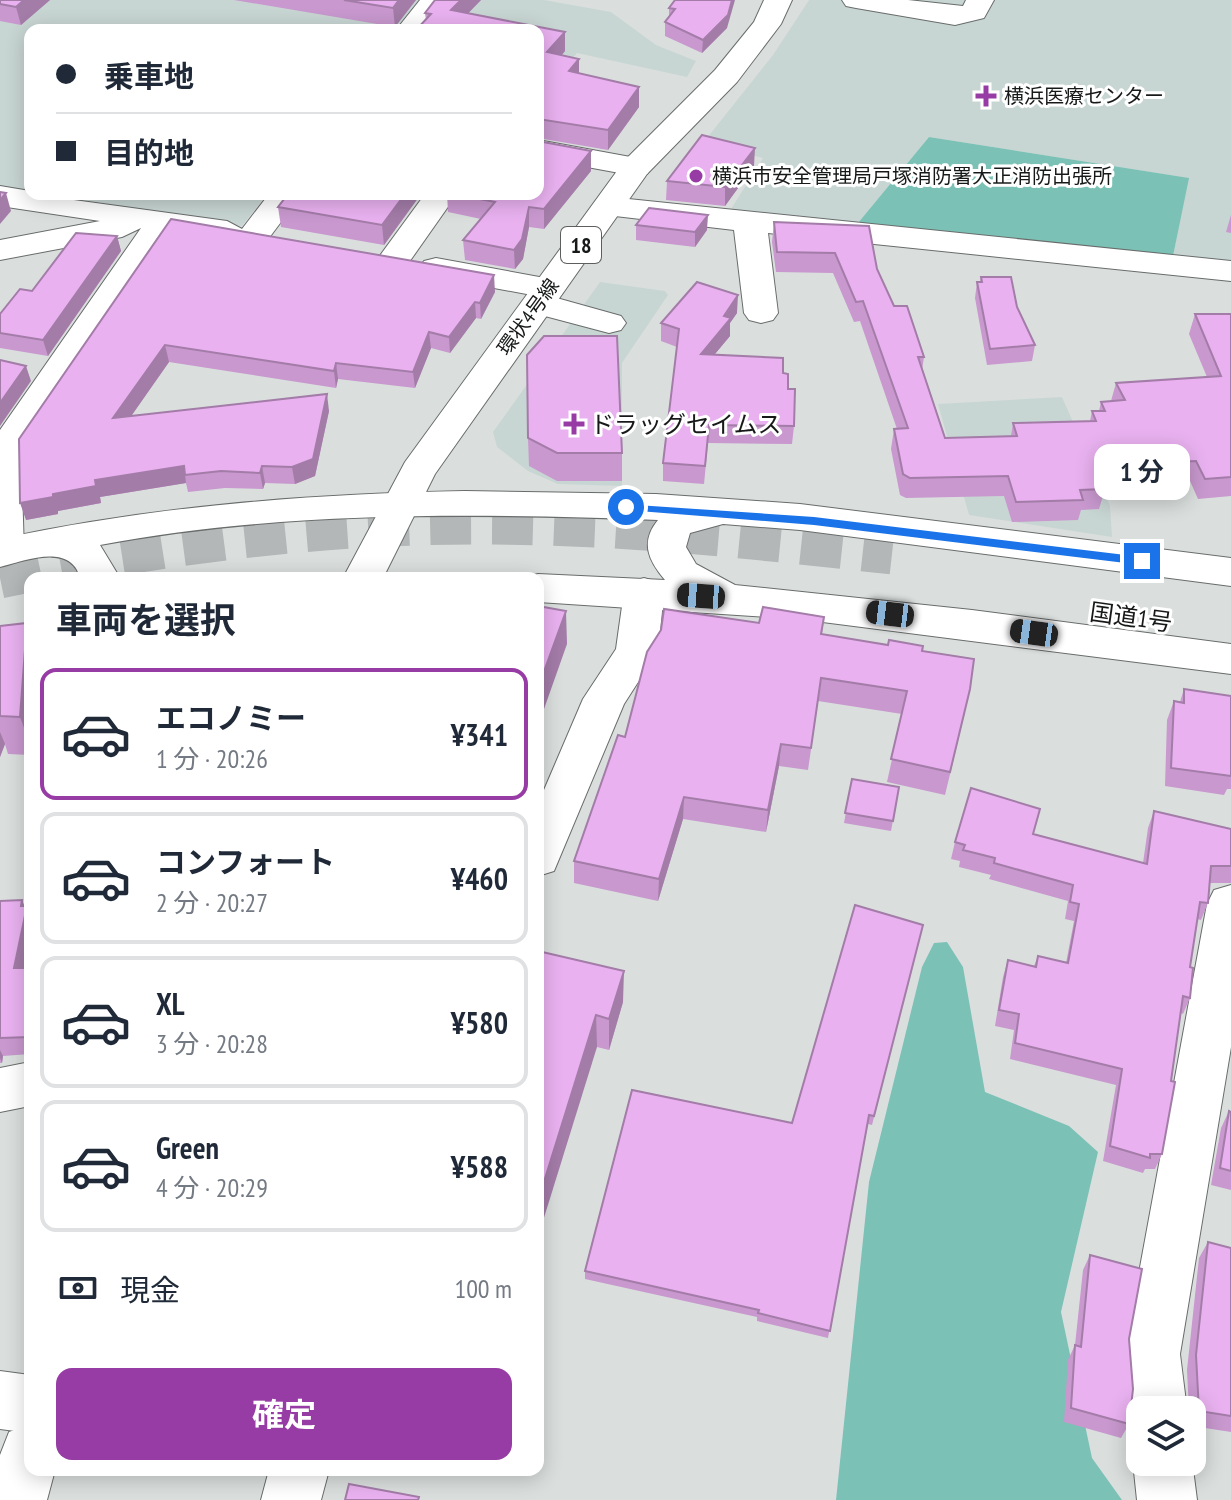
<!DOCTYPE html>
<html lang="ja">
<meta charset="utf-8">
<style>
:root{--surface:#fff;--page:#f6f6f7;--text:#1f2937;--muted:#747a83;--line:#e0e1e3;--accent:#973ba5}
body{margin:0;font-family:"PT Sans Narrow","Noto Sans JP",sans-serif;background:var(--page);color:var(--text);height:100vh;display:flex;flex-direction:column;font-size:30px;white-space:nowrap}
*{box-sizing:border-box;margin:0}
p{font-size:26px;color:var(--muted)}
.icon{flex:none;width:44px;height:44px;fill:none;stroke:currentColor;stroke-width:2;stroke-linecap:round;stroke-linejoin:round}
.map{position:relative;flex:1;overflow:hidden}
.sheet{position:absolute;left:24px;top:572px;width:520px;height:904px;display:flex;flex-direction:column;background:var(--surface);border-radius:16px;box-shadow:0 4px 20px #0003}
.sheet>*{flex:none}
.guide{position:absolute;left:24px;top:24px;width:520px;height:176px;border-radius:16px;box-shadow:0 4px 20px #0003;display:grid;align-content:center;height:176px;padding:0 32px;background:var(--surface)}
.buttons{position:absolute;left:1126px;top:1396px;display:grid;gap:16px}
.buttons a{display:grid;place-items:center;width:80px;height:80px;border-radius:16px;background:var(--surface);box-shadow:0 4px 20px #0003;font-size:40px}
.end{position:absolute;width:36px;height:36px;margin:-18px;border:10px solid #1a73e8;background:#fff;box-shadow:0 0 0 4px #fff}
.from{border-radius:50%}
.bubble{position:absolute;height:56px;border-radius:16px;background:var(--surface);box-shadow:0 4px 20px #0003;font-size:26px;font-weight:700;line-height:56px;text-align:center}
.car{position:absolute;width:24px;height:48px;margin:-24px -12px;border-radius:10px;box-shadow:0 0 6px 2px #0007;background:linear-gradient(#222 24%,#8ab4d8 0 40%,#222 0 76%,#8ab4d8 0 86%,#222 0)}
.guide b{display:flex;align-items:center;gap:28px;height:76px;font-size:30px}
.guide b+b{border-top:2px solid var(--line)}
.guide i{width:20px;height:20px;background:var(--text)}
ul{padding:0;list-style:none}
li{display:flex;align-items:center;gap:24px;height:132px;margin:0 16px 12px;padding:0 16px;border:4px solid var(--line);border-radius:16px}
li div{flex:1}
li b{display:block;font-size:30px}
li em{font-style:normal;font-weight:700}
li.selected{border-color:var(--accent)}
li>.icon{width:72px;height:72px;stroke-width:1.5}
h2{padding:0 32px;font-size:36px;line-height:96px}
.pay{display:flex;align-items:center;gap:20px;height:88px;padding:0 32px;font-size:30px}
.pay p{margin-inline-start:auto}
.cta{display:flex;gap:16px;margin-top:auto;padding:16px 32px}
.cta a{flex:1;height:92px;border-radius:16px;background:var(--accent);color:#fff;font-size:32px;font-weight:700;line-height:92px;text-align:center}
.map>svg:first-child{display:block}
.built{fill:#c8d6d3}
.green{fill:#7cc1b6}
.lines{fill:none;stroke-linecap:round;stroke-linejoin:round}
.highway-tunnel{stroke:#b3b7b7;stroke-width:41;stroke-dasharray:41 21;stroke-linecap:butt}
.minor-casing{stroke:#686c6b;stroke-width:2}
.major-casing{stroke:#686c6b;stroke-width:2}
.highway-casing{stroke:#686c6b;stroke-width:2}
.minor{fill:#fff;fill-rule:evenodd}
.major{fill:#fff;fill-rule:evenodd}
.highway{fill:#fff;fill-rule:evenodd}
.wall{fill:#c898ce}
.shaded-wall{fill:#a37ca8}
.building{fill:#e9b1f0;stroke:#a37ca8;stroke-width:2}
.route{fill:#1a73e8}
.poi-dot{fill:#973ba5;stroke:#fff;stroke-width:3}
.labels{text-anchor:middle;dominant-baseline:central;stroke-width:6;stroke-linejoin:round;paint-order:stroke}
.far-poi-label{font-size:20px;fill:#171919;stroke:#fff;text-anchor:start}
.far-street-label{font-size:20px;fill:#171919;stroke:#fff}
.shield{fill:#fff;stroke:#5d5e5e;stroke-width:2}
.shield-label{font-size:22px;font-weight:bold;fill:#171919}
.poi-label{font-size:24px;fill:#171919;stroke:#fff;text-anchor:start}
.street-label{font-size:24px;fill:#171919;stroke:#fff}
</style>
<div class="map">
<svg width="1231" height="1500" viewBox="0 0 1231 1500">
<rect width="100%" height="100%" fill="#dadfde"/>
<g class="built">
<polygon points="0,0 429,0 404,30 30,30 30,191 0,186"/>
<polygon points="441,0 544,0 611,12 656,45 696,61 687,77 577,53 561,73 561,103 538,30 415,30"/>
<polygon points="809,0 1231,0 1231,262 1173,256 1188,178 929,137 858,223 731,209 763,158 703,143 773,55"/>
<polygon points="48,194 267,194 242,226"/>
<polygon points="600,282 665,291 668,295 622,363 622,486 558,484 528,471 497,447 493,432"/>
<polygon points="1062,397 1110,506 1112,537 969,515 938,404"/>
</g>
<g class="green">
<polygon points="929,137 1189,178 1173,256 858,223"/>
<polygon points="947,942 963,967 985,1092 1069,1126 1098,1152 1061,1312 1092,1458 1122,1500 836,1500 869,1182 922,967 934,943"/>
</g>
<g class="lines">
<path class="highway-tunnel" d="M0,578C178,540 359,519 542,525C659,528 775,541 892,554"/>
<g class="minor-casing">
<g id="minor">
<polygon points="420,0 449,0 425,30 396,30"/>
<polygon points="842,0 908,0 963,6 966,0 994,0 984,18 955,25 856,8 846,6"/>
<polygon points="538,140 636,158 647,160 652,167 647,174 636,176 538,158"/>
<polygon points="0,186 30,191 30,194 227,221 242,229 269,194 302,194 266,242 254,245 239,237 227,241 171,232 21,455 24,552 18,562 0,564 0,430 141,228 122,237 0,260 0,240 100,221 0,206"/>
<polygon points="425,194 457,194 405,268 393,271 381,268 376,261"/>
<polygon points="609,197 1231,261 1231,281 768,233 778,313 773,320 761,323 749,320 744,313 734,230 598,214 593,207 598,200"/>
<polygon points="436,258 561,281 566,288 561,295 553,297 621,316 626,323 621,330 609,333 526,311 521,304 532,295 424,275 419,268 424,261"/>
<polygon points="644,578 658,582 664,592 658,651 624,704 554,871 538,876 538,804 583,699 616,649 624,592 630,582"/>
<polygon points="1231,885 1231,1047 1180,1354 1187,1410 1140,1410 1140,1431 1129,1410 1124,1354 1207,904 1214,890"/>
<polygon points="30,1062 30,1106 0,1112 0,1068"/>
<polygon points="0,1371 30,1375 30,1433 0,1429"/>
<polygon points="1140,1446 1140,1462 1192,1461 1197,1500 1137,1500 1133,1462"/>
<polygon points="269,1470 329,1470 321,1500 261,1500"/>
</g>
</g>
<g class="major-casing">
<g id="major">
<polygon points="764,0 792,0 781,24 737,82 647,174 435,474 383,578 343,578 405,462 625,160 715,70 754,22"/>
<polygon points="30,1424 30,1470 55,1470 47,1500 0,1500 0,1455 9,1432"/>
</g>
</g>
<g class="highway-casing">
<path id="highway" d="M465,491L656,494L800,504L1231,558V586L800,530L723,524L690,533L686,547L696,564L735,585L972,610L1231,644V674L799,619L538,602V578H524L538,574L665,580C648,560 640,542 658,520C473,513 282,511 100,545L120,578H80C71,542 24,561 0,567V539C153,506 308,494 465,491Z"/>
</g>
<use href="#minor" class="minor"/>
<use href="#major" class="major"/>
<use href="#highway" class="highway"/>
</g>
<g class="wall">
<polygon points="0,0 50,0 21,25 0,21"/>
<polygon points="234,0 416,0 395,27"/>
<polygon points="435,0 481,0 468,13 565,32 565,51 562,55 579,59 579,74 639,87 639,107 608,150 538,138 538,30 416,30 426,20 425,13"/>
<polygon points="675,0 727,28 702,53 665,36 665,22 669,17 669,8"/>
<polygon points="591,151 591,171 544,229 529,227 523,259 515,269 465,260 463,240 481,219 448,212 447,194 538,194"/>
<polygon points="754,166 725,206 666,200 667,181"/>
<polygon points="421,194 384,245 281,227 278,207"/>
<polygon points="1231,215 1231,233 1226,232"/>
<polygon points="171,219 495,292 481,319 476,318 450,353 431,348 415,388 338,379 336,388 169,362 131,416 329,411 315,476 295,484 265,483 263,489 225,488 188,492 186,483 100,497 101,503 58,511 58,514 26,520"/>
<polygon points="774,222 877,269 894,306 924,357 922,370 945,438 1011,436 1013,423 1090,421 1092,411 1099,411 1101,402 1111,401 1116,383 1207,377 1189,334 1195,314 1231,314 1231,496 1198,499 1190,481 1103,485 1105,489 1099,509 1081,510 1078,520 1012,522 1004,496 906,498 900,495 891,449 894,429 897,429 860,321 854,322 833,273 776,272 772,242"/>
<polygon points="636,225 707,230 695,247 636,240"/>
<polygon points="117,236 121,251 48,356 0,348 0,314 32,291"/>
<polygon points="981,277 1017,307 1035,345 1032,361 987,365 975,298 977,282 980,282"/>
<polygon points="737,313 730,323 730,336 714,355 783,373 788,389 794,426 792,444 708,443 704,484 663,481 663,463 677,347 661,341 661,323"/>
<polygon points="528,438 622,453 622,481 557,481 529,466"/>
<polygon points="824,617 822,634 922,651 965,712 945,795 887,782 902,714 818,701 808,770 779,766 766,832 683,819 658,901 574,883 574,861 625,737 759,623"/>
<polygon points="0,626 30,631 30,755 8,754 5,744 0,757"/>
<polygon points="1184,689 1231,696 1231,789 1227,789 1224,795 1165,786 1167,720 1174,701 1180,702"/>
<polygon points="852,779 899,787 891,831 844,823"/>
<polygon points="1154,811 1231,829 1231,883 1209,883 1208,903 1201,920 1197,919 1190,967 1190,998 1183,1014 1181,1013 1171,1081 1162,1154 1155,1169 1145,1169 1143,1173 1103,1161 1116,1085 1010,1059 1014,1030 995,1026 1003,977 1008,960 1034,966 1038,956 1066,963 1074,921 1065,919 1068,901 989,879 991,875 959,867 960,861 951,859 955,842 1033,834 1143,863 1148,828"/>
<polygon points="22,900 24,906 25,968 30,968 30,1054 3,1056 2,1063 0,1063 0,901"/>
<polygon points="923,925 872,1125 868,1124 828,1338 757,1321 757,1317 585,1279 585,1271 792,1123"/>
<polygon points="538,951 623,1002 609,1050 597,1047"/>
<polygon points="1229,1111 1231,1112 1231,1190 1211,1185 1221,1128"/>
<polygon points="1208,1242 1231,1248 1231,1432 1192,1426 1192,1410 1189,1410 1187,1370 1199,1258"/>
<polygon points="1090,1255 1129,1339 1129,1424 1121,1438 1064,1422 1068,1360 1075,1345 1083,1270"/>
</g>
<g class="shaded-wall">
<polygon points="24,0 50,0 21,25 16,7"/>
<polygon points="399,0 416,0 395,27 393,8"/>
<polygon points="461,0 481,0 453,29 451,10"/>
<polygon points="732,0 735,0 727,28 702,53 703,40"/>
<polygon points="565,32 565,51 548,71 547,52"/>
<polygon points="579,59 579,78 569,71"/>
<polygon points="639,87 639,107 608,150 608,130"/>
<polygon points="755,148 754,166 725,206 725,187"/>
<polygon points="591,151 591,171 544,229 544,209"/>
<polygon points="6,193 11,211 0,224 0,200"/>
<polygon points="405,194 421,194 384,245 382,225"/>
<polygon points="529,207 529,227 523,259 515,269 514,250"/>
<polygon points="708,215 707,230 695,247 695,232"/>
<polygon points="117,236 121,251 48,356 43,340"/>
<polygon points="494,275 495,292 481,319 480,303"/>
<polygon points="738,295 737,313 730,323 730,336 700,372 701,354"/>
<polygon points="475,302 476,318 450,353 449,337"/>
<polygon points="429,332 431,348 415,388 413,372"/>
<polygon points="165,345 169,362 118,435 113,418"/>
<polygon points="336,363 338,379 336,388 334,371"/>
<polygon points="26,366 31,381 0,426 0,403"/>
<polygon points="327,394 329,411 315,476 295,484 292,467"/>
<polygon points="184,466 186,483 100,497 101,503 58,511 58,514 26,520 20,503 95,480"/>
<polygon points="262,466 265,483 263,489 260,473"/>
<polygon points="566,611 567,644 538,726 538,688"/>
<polygon points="27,623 30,631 30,744 20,717"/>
<polygon points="0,732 5,744 0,757"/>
<polygon points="781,744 779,766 766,832 768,810"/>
<polygon points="684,797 683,819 658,901 659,879"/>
<polygon points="22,900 26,910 27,906 30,912 30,946 21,986 14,968"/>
<polygon points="624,971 623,1002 609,1050 609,1019"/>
<polygon points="596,1015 597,1047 538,1237 538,1201"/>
<polygon points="0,1050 3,1056 2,1063 0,1058"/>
</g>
<g class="building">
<polygon points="0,0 24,0 16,7 0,4"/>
<polygon points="344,0 399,0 393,8"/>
<polygon points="435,0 461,0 451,10 565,32 547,52 579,59 569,71 639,87 608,130 538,119 538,30 416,30 431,14 425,13"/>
<polygon points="675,0 732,0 728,15 703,40 665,22 675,9 669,8"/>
<polygon points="702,135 755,148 725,187 667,181"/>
<polygon points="538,141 591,151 544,209 529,207 522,239 514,250 463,240 495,202 454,194 538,194"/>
<polygon points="0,192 6,193 0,200"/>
<polygon points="288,194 405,194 382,225 278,207"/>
<polygon points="649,208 708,215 695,232 636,225"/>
<polygon points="171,219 494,275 480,303 475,302 449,337 429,332 413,372 336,363 334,371 165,345 113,418 327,394 313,459 292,467 262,466 260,473 221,471 185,475 184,466 95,480 96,486 53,494 53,497 20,503 19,439"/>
<polygon points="774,222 869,226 877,269 894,306 907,306 924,357 918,357 945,438 1017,436 1013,423 1096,421 1092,411 1105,411 1101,402 1125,400 1116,383 1221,376 1195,314 1231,314 1231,477 1205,479 1196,461 1096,465 1105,489 1080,490 1083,500 1016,502 1008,476 910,478 903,474 894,429 908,428 863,301 856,302 835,253 777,252"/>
<polygon points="76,233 117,236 43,340 0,333 0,314 20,289 32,291"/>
<polygon points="981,277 1011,277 1017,307 1035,345 990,349 977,282 982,282"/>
<polygon points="697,282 738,295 724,316 731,318 701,354 783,358 783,373 788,374 788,389 795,389 794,426 709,425 705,466 663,463 679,329 661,323"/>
<polygon points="544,336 617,336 622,453 557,453 528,438 527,355"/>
<polygon points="0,360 26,366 0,403"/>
<polygon points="538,606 566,611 538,688"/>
<polygon points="763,607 824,617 821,634 888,645 889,640 923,646 922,651 974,659 970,689 950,772 891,759 907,691 821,678 811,748 781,744 768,810 684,797 659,879 574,861 618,735 625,737 647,652 661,630 664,609 759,623"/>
<polygon points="27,623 20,717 0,716 0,626"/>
<polygon points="1184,689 1231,696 1231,776 1171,768 1174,701 1184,703"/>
<polygon points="852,779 899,787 893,821 845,813"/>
<polygon points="971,788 1040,809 1033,834 1147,864 1154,811 1231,829 1231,866 1211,866 1208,903 1200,902 1190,967 1193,968 1190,998 1183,996 1171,1081 1175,1082 1162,1154 1150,1154 1150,1158 1110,1146 1122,1069 1015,1043 1019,1014 999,1010 1008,960 1036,967 1038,956 1068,963 1079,904 1070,902 1073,885 994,863 995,858 963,850 965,845 955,842"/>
<polygon points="22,900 21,906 27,906 14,968 30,968 30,1037 0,1038 0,901"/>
<polygon points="855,905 923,925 874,1116 869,1115 830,1331 758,1313 759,1310 585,1271 632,1090 792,1123"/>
<polygon points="538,951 624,971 609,1019 596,1015 538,1201"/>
<polygon points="1229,1111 1231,1112 1231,1171 1220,1168"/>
<polygon points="1208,1242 1231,1248 1231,1416 1199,1411 1196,1355"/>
<polygon points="1090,1255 1142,1269 1129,1339 1133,1389 1129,1424 1071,1408 1075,1345 1081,1347"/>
<polygon points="349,1484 419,1497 418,1500 345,1500"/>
</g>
<polygon class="route" points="622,504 814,517 1142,557 1148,561 1142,565 814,525 626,510 620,507"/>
<g class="poi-dot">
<path d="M982 84h8v8h8v8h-8v8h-8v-8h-8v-8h8z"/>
<circle cx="696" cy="176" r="8"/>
<path d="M570 412h8v8h8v8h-8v8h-8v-8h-8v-8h8z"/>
</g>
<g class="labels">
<g class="far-poi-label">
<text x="1004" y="96">横浜医療センター</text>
<text x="712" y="176">横浜市安全管理局戸塚消防署大正消防出張所</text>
</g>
<g class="far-street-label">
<text transform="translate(528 317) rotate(-54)">環状4号線</text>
</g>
<rect class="shield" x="561" y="227" width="40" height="36" rx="6"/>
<g class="shield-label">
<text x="581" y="245">18</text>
</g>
<g class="poi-label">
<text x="590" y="424">ドラッグセイムス</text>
</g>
<g class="street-label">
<text transform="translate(1131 617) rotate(8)">国道1号</text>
</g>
</g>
</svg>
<div class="buttons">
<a><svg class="icon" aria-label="layers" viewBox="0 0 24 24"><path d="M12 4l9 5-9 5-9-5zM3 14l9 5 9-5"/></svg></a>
</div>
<i class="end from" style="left:626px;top:507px"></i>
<i class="end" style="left:1142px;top:561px"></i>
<div class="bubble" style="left:1094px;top:444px;width:96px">1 分</div>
<i class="car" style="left:701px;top:596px;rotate:274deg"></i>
<i class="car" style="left:890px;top:614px;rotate:277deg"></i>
<i class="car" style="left:1034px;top:633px;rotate:278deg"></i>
<div class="guide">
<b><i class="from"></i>乗車地</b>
<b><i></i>目的地</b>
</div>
<section class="sheet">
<h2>車両を選択</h2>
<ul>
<li class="selected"><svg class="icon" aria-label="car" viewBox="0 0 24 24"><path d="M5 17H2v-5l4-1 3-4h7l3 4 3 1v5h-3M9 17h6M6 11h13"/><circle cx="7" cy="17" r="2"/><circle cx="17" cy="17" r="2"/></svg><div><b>エコノミー</b><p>1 分 · 20:26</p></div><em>¥341</em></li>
<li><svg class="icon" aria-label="car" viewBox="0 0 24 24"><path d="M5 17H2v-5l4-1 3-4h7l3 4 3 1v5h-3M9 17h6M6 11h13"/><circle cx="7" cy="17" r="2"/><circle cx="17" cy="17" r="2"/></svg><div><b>コンフォート</b><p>2 分 · 20:27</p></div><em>¥460</em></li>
<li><svg class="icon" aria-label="car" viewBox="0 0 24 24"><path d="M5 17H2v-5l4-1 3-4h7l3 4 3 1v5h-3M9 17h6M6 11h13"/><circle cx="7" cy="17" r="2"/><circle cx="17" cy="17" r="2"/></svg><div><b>XL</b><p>3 分 · 20:28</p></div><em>¥580</em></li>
<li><svg class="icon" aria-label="car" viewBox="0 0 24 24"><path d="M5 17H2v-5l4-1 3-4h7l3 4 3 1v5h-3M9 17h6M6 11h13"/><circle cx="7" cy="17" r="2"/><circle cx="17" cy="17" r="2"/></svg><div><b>Green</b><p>4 分 · 20:29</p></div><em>¥588</em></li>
</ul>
<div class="pay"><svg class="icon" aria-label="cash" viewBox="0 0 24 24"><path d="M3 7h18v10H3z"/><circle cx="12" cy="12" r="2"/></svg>現金<p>100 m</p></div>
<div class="cta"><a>確定</a></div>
</section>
</div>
